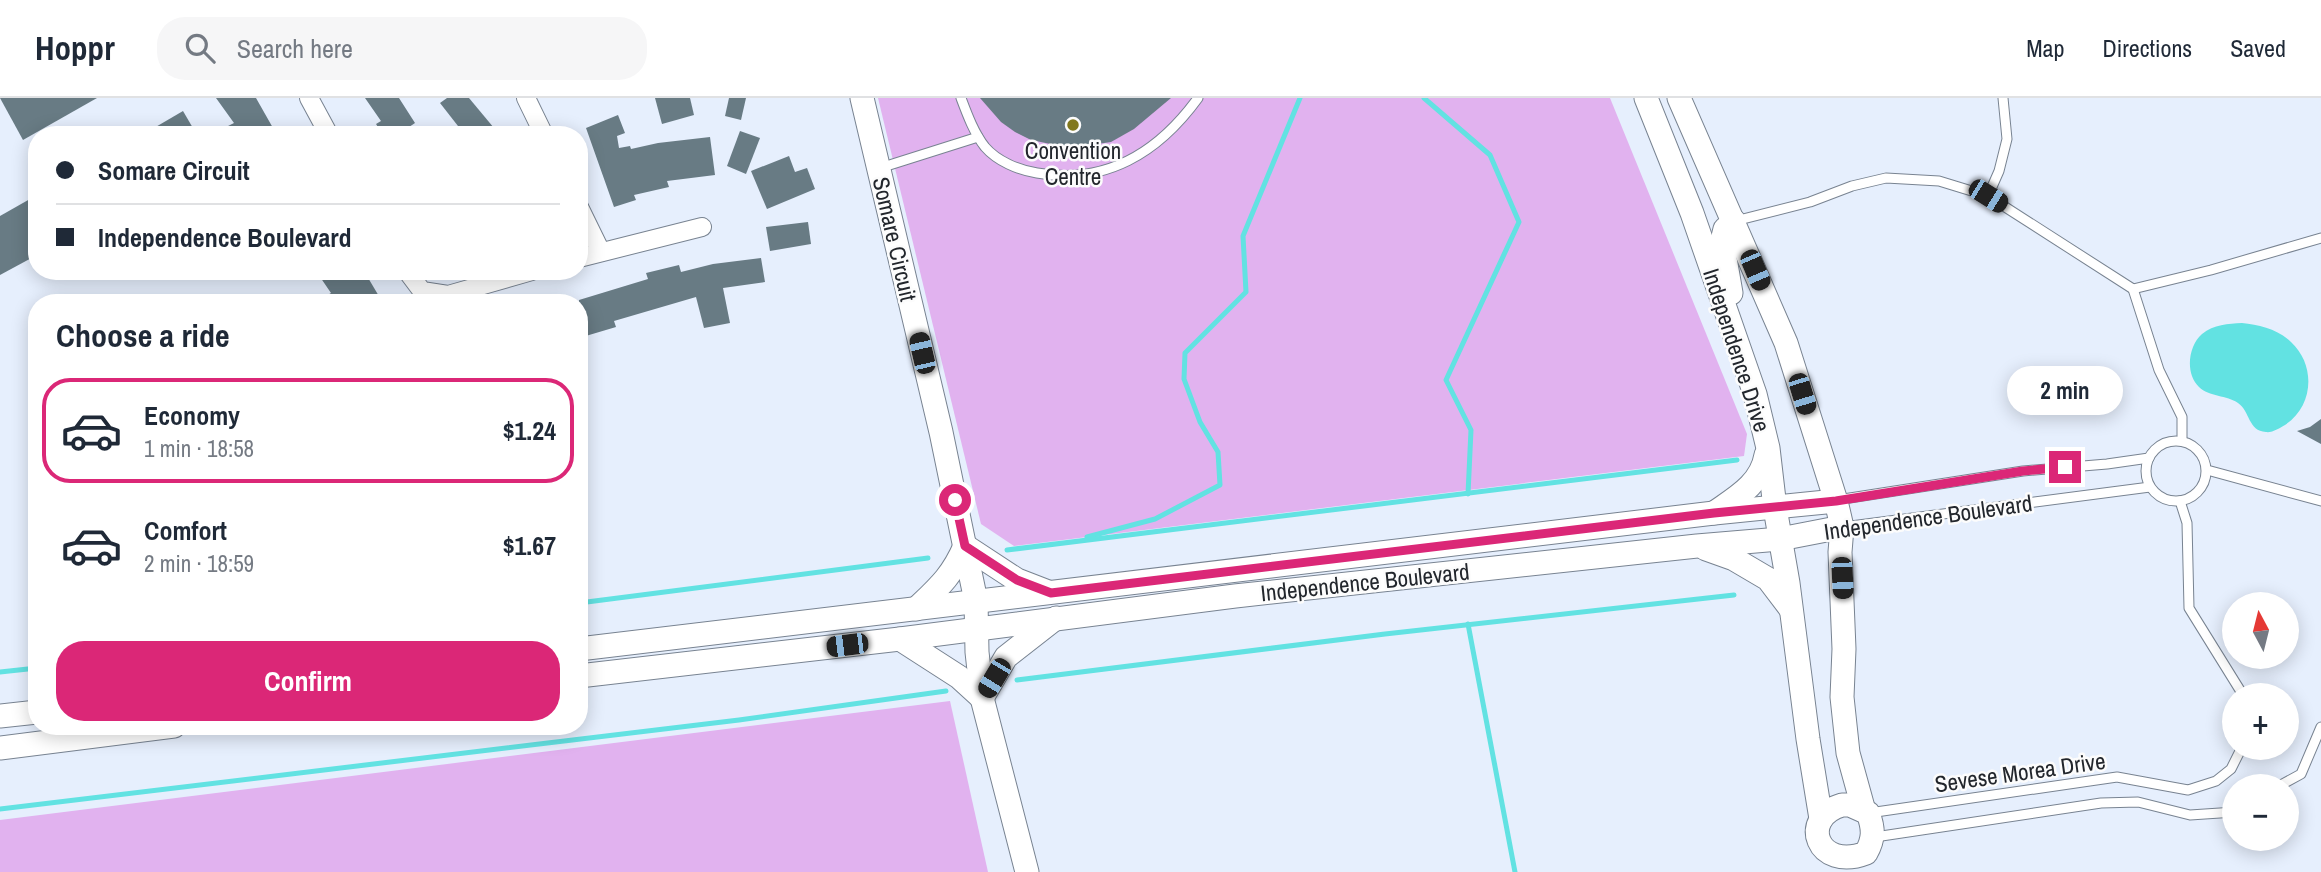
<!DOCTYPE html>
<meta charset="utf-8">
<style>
:root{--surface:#fff;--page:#f6f6f7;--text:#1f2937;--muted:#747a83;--line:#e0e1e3;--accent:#db2777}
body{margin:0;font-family:"Archivo Narrow",sans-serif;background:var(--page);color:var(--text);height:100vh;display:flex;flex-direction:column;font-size:26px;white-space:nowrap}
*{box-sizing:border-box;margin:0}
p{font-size:23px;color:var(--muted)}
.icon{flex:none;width:38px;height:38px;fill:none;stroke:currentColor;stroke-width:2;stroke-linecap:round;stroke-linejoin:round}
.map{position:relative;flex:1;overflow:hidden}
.details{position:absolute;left:28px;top:196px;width:560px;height:441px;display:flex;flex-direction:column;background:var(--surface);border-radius:28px;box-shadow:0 4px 18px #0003}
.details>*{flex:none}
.banner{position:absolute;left:28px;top:28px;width:560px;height:154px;border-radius:28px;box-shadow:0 4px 18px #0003;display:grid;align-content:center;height:154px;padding:0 28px;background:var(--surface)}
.needle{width:46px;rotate:353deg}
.tools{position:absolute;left:2222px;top:494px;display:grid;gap:14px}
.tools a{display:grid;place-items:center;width:77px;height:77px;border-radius:50%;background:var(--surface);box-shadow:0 4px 18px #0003;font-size:35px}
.end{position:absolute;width:32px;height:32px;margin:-16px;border:9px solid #db2777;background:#fff;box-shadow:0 0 0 4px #fff}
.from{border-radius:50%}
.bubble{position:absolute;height:49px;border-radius:24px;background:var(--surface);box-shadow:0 4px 18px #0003;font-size:23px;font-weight:800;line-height:49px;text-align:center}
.car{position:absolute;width:21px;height:42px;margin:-21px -10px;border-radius:9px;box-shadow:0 0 5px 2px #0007;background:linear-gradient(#222 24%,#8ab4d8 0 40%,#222 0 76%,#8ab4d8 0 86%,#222 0)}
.banner b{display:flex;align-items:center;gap:24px;height:66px;font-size:26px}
.banner b+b{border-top:2px solid var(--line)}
.banner i{width:18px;height:18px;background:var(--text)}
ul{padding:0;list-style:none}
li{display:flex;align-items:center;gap:21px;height:105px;margin:0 14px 10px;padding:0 14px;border:4px solid transparent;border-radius:28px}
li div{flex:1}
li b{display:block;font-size:26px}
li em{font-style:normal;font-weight:800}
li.active{border-color:var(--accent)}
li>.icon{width:63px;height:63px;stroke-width:1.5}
h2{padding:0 28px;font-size:32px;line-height:84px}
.action{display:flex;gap:14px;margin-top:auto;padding:14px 28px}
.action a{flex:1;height:80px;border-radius:28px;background:var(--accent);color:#fff;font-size:28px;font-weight:800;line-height:80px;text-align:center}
header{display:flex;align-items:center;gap:42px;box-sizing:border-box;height:98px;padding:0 35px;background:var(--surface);border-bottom:2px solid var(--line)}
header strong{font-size:33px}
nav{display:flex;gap:38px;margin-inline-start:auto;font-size:24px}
.search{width:490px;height:63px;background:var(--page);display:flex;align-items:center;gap:18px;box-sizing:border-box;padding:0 24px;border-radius:28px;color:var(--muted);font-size:26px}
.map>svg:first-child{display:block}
.green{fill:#e1b2ef}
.water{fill:#62e2e2}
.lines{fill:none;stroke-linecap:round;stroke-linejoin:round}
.stream{stroke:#62e2e2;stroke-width:5}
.building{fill:#687b84}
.service-casing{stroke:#788391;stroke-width:11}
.minor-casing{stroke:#788391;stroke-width:20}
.tertiary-casing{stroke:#788391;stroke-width:25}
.service{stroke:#fff;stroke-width:9}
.minor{stroke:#fff;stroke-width:18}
.tertiary{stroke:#fff;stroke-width:23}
.route{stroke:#db2777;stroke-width:9}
.poi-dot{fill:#81781d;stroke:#fcfcfc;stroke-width:2.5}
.labels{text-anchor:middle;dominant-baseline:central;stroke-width:5;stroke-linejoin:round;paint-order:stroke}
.poi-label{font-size:23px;fill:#22262c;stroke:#fcfcfc}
.street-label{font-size:23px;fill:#22262c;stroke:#fcfcfc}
</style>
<header>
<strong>Hoppr</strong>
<div class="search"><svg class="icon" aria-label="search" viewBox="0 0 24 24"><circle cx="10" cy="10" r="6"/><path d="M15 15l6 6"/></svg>Search here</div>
<nav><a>Map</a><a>Directions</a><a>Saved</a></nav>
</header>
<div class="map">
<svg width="2321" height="774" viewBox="0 0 2321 774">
<rect width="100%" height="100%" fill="#e6effd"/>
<g class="green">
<polygon points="878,0 1610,0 1747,336 1744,358 1014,448 981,426"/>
<polygon points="950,603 988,774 0,774 0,722"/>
</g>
<path class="water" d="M2242,225C2259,227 2278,231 2291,244C2316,267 2314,308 2285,327C2280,330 2272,335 2266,334C2248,333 2250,313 2238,305C2227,297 2209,299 2199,289C2185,276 2188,248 2202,236C2214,226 2228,226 2242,225Z"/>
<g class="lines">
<g class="stream">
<polyline points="1424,0 1490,57 1519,124 1446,282 1471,332 1468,396"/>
<polyline points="1087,439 1155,421 1220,387 1218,354 1200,324 1184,281 1185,255 1246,194 1243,138 1300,0"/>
<polyline points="1007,452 1737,362"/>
<polyline points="579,505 928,460"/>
<polyline points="1468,526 1515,774"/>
<polyline points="0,574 37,570"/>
<polyline points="1017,582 1385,536 1734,497"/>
<polyline points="0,711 739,622 946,593"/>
</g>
</g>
<g class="building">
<polygon points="0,0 97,0 23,42"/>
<polygon points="216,0 256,0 273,30 261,37 233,37 228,28 234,25"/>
<polygon points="365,0 399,0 415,25 397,37 383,37 376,26 381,23"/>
<polygon points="447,0 469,0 494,30 486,37 465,37 440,5"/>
<polygon points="655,0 690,0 694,17 662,26"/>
<polygon points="729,0 746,0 741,22 725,18"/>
<polygon points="980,0 1171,0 1134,31 1111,44 1070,50 1031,42 1015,34 1001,24"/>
<polygon points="183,13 197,37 142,37"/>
<polygon points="618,17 625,35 617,38 619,50 630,48 631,51 658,45 710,39 715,77 667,83 669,89 634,97 636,102 614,109 586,30"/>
<polygon points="740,33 760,40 746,76 727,68"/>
<polygon points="789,58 795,74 807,70 815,91 767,111 751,73"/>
<polygon points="37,97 37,157 0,177 0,118"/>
<polygon points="808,124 811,146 770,153 766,129"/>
<polygon points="761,160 765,184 723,190 730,225 704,230 696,199 614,223 616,229 579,240 579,202 648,181 646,175 679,167 681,174 713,166"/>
<polygon points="316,173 364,173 383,205 314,205 331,195"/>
<polygon points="2321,321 2321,346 2297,333 2310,329"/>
</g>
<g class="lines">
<g class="service-casing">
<g id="service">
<path d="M961,0C967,16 974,35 985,49C997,63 1018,72 1037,75C1105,87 1158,55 1198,0"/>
<polyline points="880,70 978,39"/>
<polyline points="1988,98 1999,73 2007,41 2003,0"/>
<polyline points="1735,123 1810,104 1852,88 1886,80 1939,83 1988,98 2133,191 2211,172 2321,140"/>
<polyline points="2133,191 2159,272 2182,319 2182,343"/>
<circle cx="2176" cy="373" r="30"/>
<polyline points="2207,372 2321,403"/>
<polyline points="1837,402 2023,373 2107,366 2149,360"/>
<polyline points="2180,403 2187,425 2189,510 2243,597"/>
<polyline points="1843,429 2150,389"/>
<polyline points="2279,688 2301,676 2321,629"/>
<polyline points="1869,715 2117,679 2188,692 2216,683 2231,671 2242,649"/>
<polyline points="1875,739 2101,705 2138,704 2190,717 2235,714"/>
</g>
</g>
<g class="minor-casing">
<g id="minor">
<polyline points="309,0 329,37"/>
<polyline points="526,0 544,37"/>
<polyline points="579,109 601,154"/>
<polyline points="579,160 702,129"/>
<polyline points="407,173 422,193 448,197 532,173"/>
</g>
</g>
<g class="tertiary-casing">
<g id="tertiary">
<polyline points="862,0 941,334 976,503 977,554 982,600 1027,774"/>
<polyline points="1646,0 1692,115 1755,296 1768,350 1775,410 1788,485 1808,641 1821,721"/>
<polyline points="1679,0 1786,245 1836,403 1842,429 1840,454 1844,551 1842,599 1848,655 1864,713"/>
<polyline points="1731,195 1722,143 1725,131 1734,123"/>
<path d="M1714,415C1737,399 1761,386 1766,357"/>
<polyline points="965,448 1017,482 1048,494"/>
<polyline points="1706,451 1734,461 1768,481 1790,510"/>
<path d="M916,511C939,489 952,478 965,448"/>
<polyline points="900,541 959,579 982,600"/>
<polyline points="579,551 1714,415 1836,403"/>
<polyline points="579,578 900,541 1235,498 1697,448 1780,441 1842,429"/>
<polyline points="982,600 1006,559 1056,520"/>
<polyline points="0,618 37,614"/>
<polyline points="0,650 174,628"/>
<path d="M1842,707H1850L1868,715C1874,731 1874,741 1866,755C1817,774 1798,720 1842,707Z"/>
</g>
</g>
<use href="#service" class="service"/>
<use href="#minor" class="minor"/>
<use href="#tertiary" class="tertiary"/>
</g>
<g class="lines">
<polyline class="route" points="955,402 965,448 1017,482 1051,495 1714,415 1836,403 2023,373 2065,369"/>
</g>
<circle class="poi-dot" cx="1073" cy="27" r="7"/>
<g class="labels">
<g class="poi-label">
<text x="1073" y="52">Convention<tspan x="1073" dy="26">Centre</tspan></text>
</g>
<g class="street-label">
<text transform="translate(895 141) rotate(77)">Somare Circuit</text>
<text transform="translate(1737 252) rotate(72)">Independence Drive</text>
<text transform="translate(1928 419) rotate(-8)">Independence Boulevard</text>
<text transform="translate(1365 484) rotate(-6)">Independence Boulevard</text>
<text transform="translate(2020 674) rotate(-8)">Sevese Morea Drive</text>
</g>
</g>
</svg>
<div class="tools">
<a><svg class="needle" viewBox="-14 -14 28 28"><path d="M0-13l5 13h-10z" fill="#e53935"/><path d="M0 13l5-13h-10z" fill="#747a83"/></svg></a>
<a>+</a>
<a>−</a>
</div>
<i class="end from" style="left:955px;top:402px"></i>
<i class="end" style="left:2065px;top:369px"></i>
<div class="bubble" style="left:2007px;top:268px;width:116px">2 min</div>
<i class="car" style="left:1988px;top:98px;rotate:122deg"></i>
<i class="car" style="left:1755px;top:172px;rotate:157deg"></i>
<i class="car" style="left:922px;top:255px;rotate:347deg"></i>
<i class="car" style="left:1802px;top:296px;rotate:163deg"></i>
<i class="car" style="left:1842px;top:480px;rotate:177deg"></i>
<i class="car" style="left:847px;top:547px;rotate:263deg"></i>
<i class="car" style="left:994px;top:580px;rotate:211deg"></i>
<div class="banner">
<b><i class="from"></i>Somare Circuit</b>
<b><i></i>Independence Boulevard</b>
</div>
<section class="details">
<h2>Choose a ride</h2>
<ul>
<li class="active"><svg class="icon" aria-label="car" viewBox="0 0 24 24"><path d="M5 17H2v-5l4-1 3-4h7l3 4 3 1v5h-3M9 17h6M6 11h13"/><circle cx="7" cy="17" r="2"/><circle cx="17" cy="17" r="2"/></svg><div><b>Economy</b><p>1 min · 18:58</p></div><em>$1.24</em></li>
<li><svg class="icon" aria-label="car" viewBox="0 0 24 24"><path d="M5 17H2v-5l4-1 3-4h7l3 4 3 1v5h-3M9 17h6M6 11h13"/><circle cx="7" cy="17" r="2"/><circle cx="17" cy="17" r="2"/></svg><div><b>Comfort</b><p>2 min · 18:59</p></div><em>$1.67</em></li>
</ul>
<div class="action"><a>Confirm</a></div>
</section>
</div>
